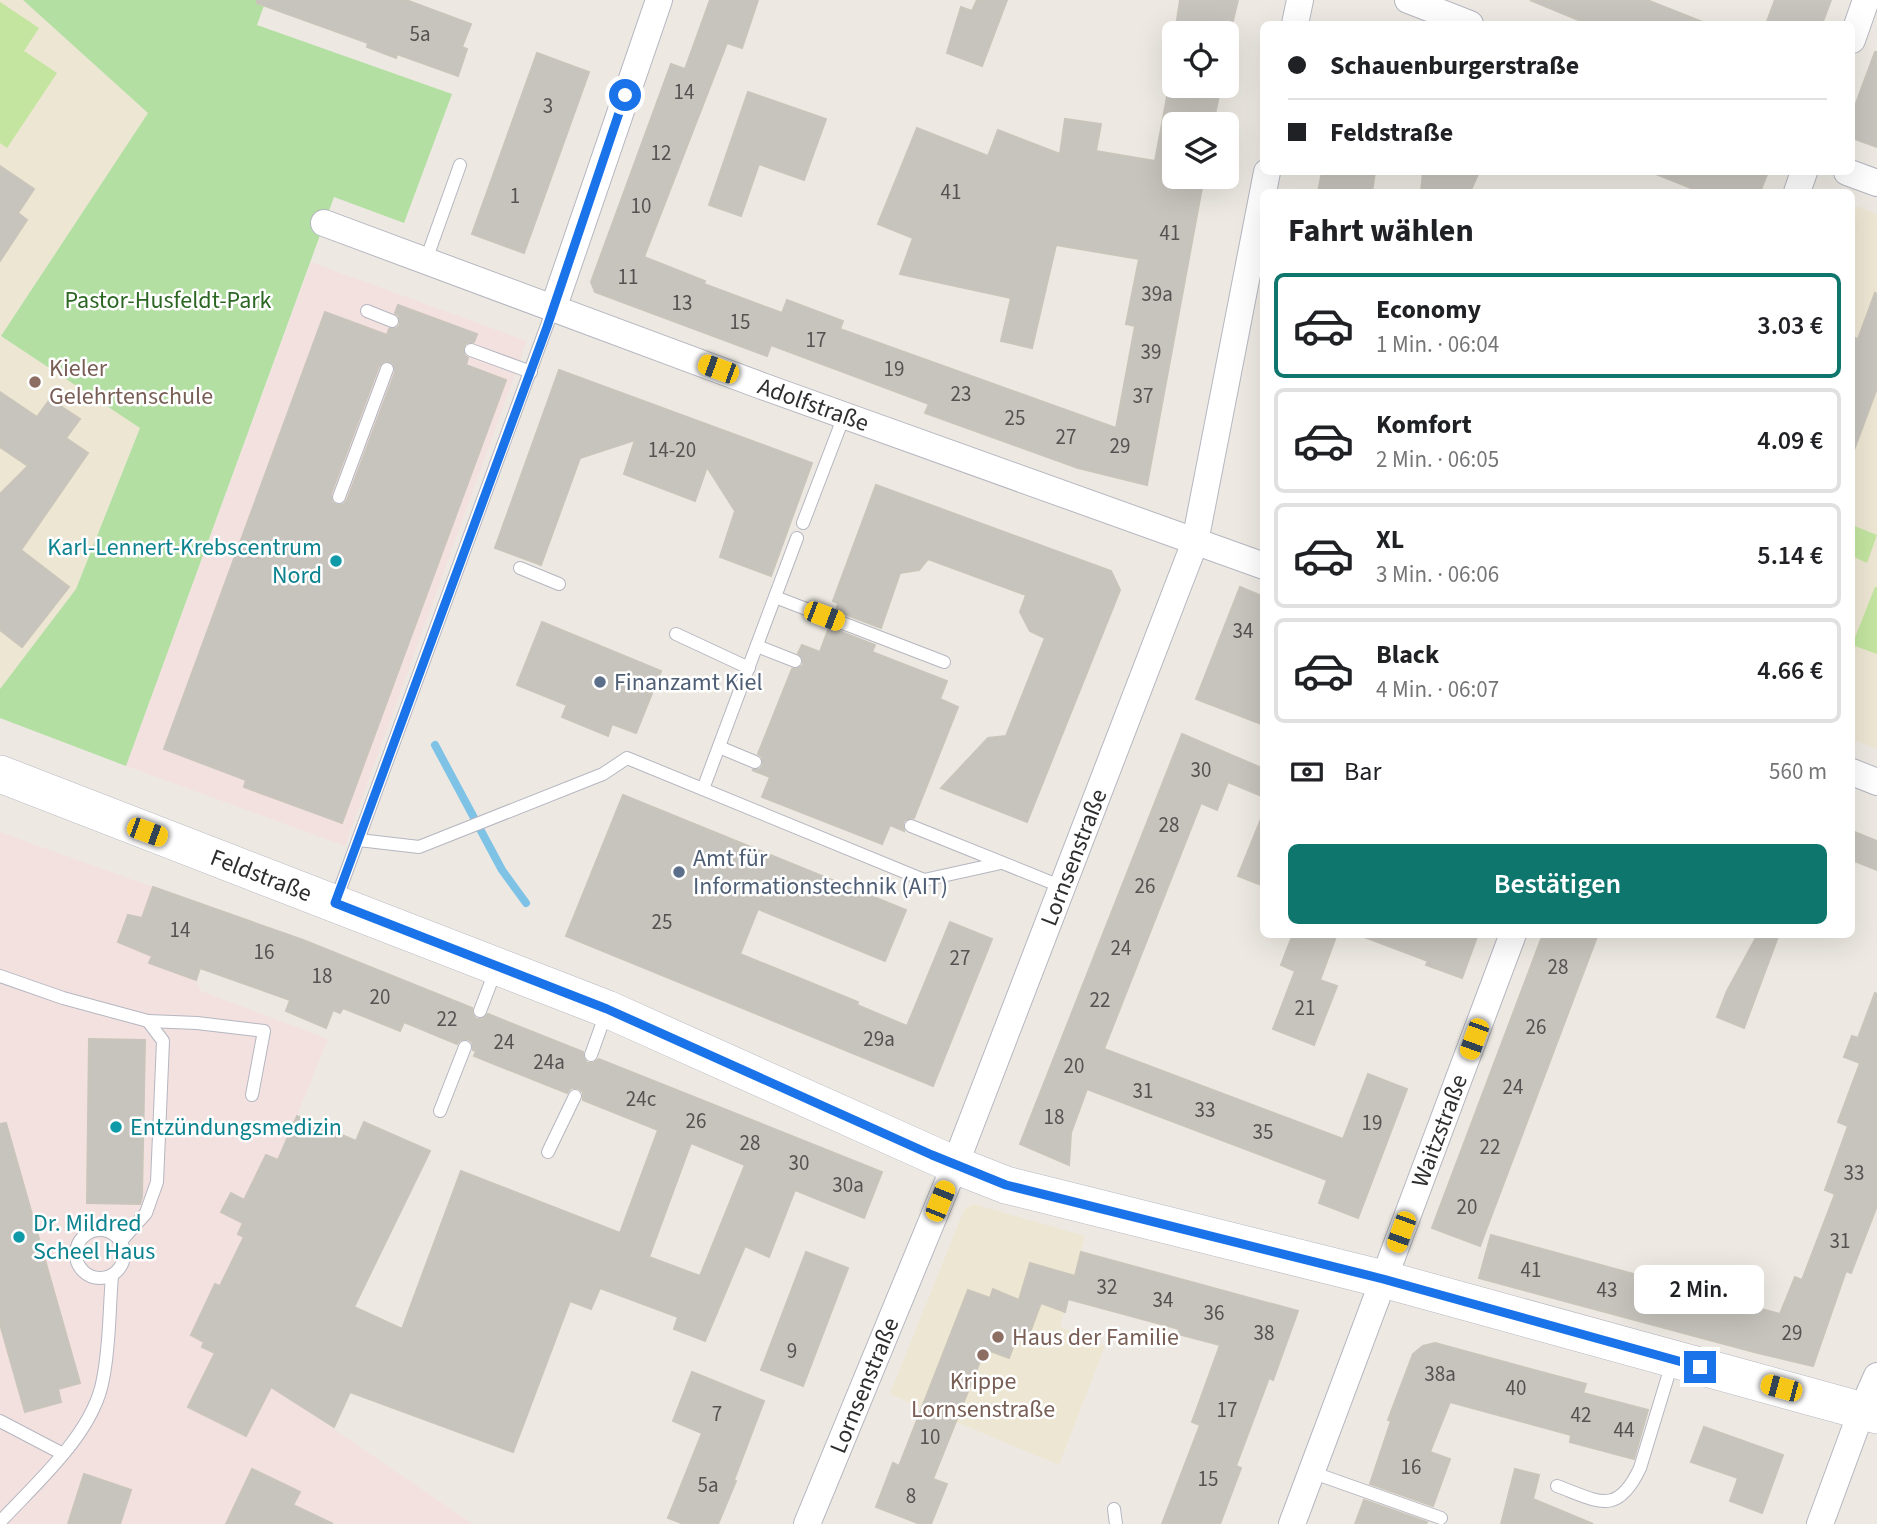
<!DOCTYPE html>
<html lang="de">
<meta charset="utf-8">
<style>
:root{--surface:#fff;--page:#f2f2f2;--text:#202124;--muted:#757577;--line:#e0e0e0;--accent:#0f766e}
body{margin:0;font-family:"Source Sans 3",sans-serif;background:var(--page);color:var(--text);height:100vh;display:flex;flex-direction:column;font-size:26px;white-space:nowrap}
*{box-sizing:border-box;margin:0}
p{font-size:23px;color:var(--muted)}
.icon{flex:none;width:38px;height:38px;fill:none;stroke:currentColor;stroke-width:2;stroke-linecap:round;stroke-linejoin:round}
.map{position:relative;flex:1;overflow:hidden}
.details{position:absolute;left:1260px;top:189px;width:595px;height:749px;display:flex;flex-direction:column;background:var(--surface);border-radius:10px;box-shadow:0 7px 28px #0002}
.details>*{flex:none}
.guide{position:absolute;left:1260px;top:21px;width:595px;height:154px;border-radius:10px;box-shadow:0 7px 28px #0002;display:grid;align-content:center;height:154px;padding:0 28px;background:var(--surface)}
.buttons{position:absolute;left:1162px;top:21px;display:grid;gap:14px}
.buttons a{display:grid;place-items:center;width:77px;height:77px;border-radius:10px;background:var(--surface);box-shadow:0 7px 28px #0002;font-size:35px}
.end{position:absolute;width:32px;height:32px;margin:-16px;border:9px solid #1a73e8;background:#fff;box-shadow:0 0 0 4px #fff}
.from{border-radius:50%}
.bubble{position:absolute;height:49px;border-radius:10px;background:var(--surface);box-shadow:0 7px 28px #0002;font-size:23px;font-weight:600;line-height:49px;text-align:center}
.car{position:absolute;width:21px;height:42px;margin:-21px -10px;border-radius:9px;box-shadow:0 0 5px 2px #0007;background:linear-gradient(#f5c518 24%,#345 0 40%,#f5c518 0 76%,#345 0 86%,#f5c518 0)}
.guide b{display:flex;align-items:center;gap:24px;height:66px;font-size:26px}
.guide b+b{border-top:2px solid var(--line)}
.guide i{width:18px;height:18px;background:var(--text)}
ul{padding:0;list-style:none}
li{display:flex;align-items:center;gap:21px;height:105px;margin:0 14px 10px;padding:0 14px;border:4px solid var(--line);border-radius:10px}
li div{flex:1}
li b{display:block;font-size:26px}
li em{font-style:normal;font-weight:600}
li.current{border-color:var(--accent)}
li>.icon{width:63px;height:63px;stroke-width:1.5}
h2{padding:0 28px;font-size:32px;line-height:84px}
.pay{display:flex;align-items:center;gap:18px;height:77px;padding:0 28px;font-size:26px}
.pay p{margin-inline-start:auto}
.button{display:flex;gap:14px;margin-top:auto;padding:14px 28px}
.button a{flex:1;height:80px;border-radius:10px;background:var(--accent);color:#fff;font-size:28px;font-weight:600;line-height:80px;text-align:center}
.map>svg:first-child{display:block}
.education{fill:#ede6d3}
.medical{fill:#f3e1e0}
.green{fill:#b3dfa3}
.pitch{fill:#c3e5a0}
.lines{fill:none;stroke-linecap:round;stroke-linejoin:round}
.stream{stroke:#7ec3e6;stroke-width:8}
.building{fill:#c7c3bd;stroke:#c9c5bb;stroke-width:2;fill-rule:evenodd}
.lane-casing{stroke:#b5b6c0;stroke-width:14}
.street-casing{stroke:#b5b6c0;stroke-width:28}
.secondary-casing{stroke:#b5b6c0;stroke-width:38}
.lane{stroke:#fff;stroke-width:12}
.street{stroke:#fff;stroke-width:26}
.secondary{stroke:#fff;stroke-width:37}
.route{stroke:#1a73e8;stroke-width:9}
.education-dot{fill:#8d6e63;stroke:#fff;stroke-width:2.5}
.culture-dot{fill:#0f9aa8;stroke:#fff;stroke-width:2.5}
.service-dot{fill:#5c6f8a;stroke:#fff;stroke-width:2.5}
.labels{text-anchor:middle;dominant-baseline:central;stroke-width:5;stroke-linejoin:round;paint-order:stroke}
.number-label{font-size:21px;fill:#545352}
.park-label{font-size:24px;fill:#2b6622;stroke:#fff}
.education-label{font-size:24px;fill:#785e54;stroke:#fff;text-anchor:start}
.street-label{font-size:24px;fill:#2e2e2e;stroke:#fff}
.culture-label{font-size:24px;fill:#0d838f;stroke:#fff;text-anchor:start}
.service-label{font-size:24px;fill:#4e5e75;stroke:#fff;text-anchor:start}
</style>
<div class="map">
<svg width="1877" height="1524" viewBox="0 0 1877 1524">
<rect width="100%" height="100%" fill="#ede9e2"/>
<g class="education">
<polygon points="0,0 23,0 148,113 1,336 140,427 76,589 0,689"/>
<polygon points="1852,205 1877,214 1877,749 1852,739"/>
<polygon points="973,1204 1085,1236 1060,1327 1105,1346 1059,1465 890,1394 964,1210"/>
</g>
<g class="medical">
<polygon points="311,262 527,341 345,846 126,766"/>
<polygon points="0,832 153,887 204,957 196,980 201,991 328,1039 297,1116 278,1391 473,1524 0,1524"/>
</g>
<polygon class="green" points="23,0 266,0 257,25 452,94 404,223 334,197 126,766 0,718 0,689 76,589 140,428 1,336 148,113"/>
<g class="pitch">
<polygon points="0,2 39,28 24,51 57,73 7,148 0,143"/>
<polygon points="1852,525 1877,535 1867,563 1852,556"/>
<polygon points="1875,587 1877,587 1877,654 1852,645"/>
</g>
<g class="lines">
<polyline class="stream" points="435,745 502,870 526,903"/>
</g>
<g class="building">
<polygon points="257,0 406,0 471,24 462,47 467,49 458,76 397,54 396,58 367,47 368,43 257,3"/>
<polygon points="710,0 758,0 742,48 727,43 644,257 705,281 704,284 782,313 787,300 843,321 840,329 1116,428 1135,326 1126,324 1139,259 1056,245 1032,348 1001,341 1011,298 900,274 913,238 878,224 917,128 988,156 998,130 1060,154 1065,119 1101,124 1096,151 1155,161 1169,86 1221,86 1213,124 1174,124 1174,177 1204,177 1147,485 1078,468 925,413 929,404 771,345 767,356 595,292 591,282 671,64 685,69"/>
<polygon points="977,0 1007,0 982,66 947,53 961,7 972,11"/>
<polygon points="1180,0 1238,0 1230,33 1175,33"/>
<polygon points="1530,0 1647,0 1705,23 1588,24"/>
<polygon points="1775,0 1831,0 1822,24 1766,24"/>
<polygon points="1875,52 1877,52 1877,147 1852,138 1852,114"/>
<polygon points="537,53 589,72 524,253 472,234"/>
<polygon points="748,92 826,119 804,180 759,164 741,216 709,205"/>
<polygon points="0,166 34,189 18,213 27,220 0,261"/>
<polygon points="1322,172 1375,172 1372,192 1318,192"/>
<polygon points="1423,172 1479,172 1470,192 1421,192"/>
<polygon points="1651,172 1768,172 1760,192 1701,192"/>
<polygon points="1875,293 1877,294 1877,388 1854,450 1852,450 1852,337 1858,339"/>
<path d="M398,305L477,334L474,342L466,343L463,348L464,355L468,358L466,365L506,380L342,823L244,787L246,780L164,749L325,312L387,335L389,329L397,328L400,324L399,316L395,313ZM385,361L393,363L395,372L347,500L344,504L337,505L332,502L331,494L379,366Z"/>
<polygon points="559,370 812,463 771,576 720,557 735,511 707,467 695,501 624,474 635,440 580,458 541,565 495,548"/>
<polygon points="0,392 37,417 50,399 80,419 66,438 88,453 21,550 69,587 22,647 0,630 0,494 28,466 0,447"/>
<polygon points="876,485 1111,571 1120,590 1027,822 941,788 988,738 1006,736 1045,638 1030,631 1020,612 1026,595 928,559 919,570 900,573 881,628 836,611 838,603 833,601"/>
<polygon points="1240,587 1264,597 1264,725 1196,699"/>
<polygon points="542,622 661,671 636,733 612,724 608,736 562,717 567,705 517,685"/>
<polygon points="829,627 875,645 872,652 947,681 940,699 958,707 914,818 905,820 903,823 904,831 890,825 882,844 762,797 770,777 752,770 760,769 763,765 762,757 758,754 792,669 797,669 803,665 803,659 798,653 802,645 820,652"/>
<polygon points="1182,734 1264,769 1264,797 1228,782 1217,810 1201,803 1104,1049 1343,1139 1368,1074 1407,1089 1358,1218 1319,1203 1327,1180 1087,1089 1071,1133 1069,1165 1020,1144"/>
<polygon points="623,795 906,910 885,961 758,909 740,954 858,1002 857,1005 907,1026 950,922 992,939 933,1086 566,936"/>
<polygon points="1263,814 1264,814 1264,886 1238,876"/>
<polygon points="1852,831 1877,841 1877,870 1852,860"/>
<path d="M153,887L303,940L472,1008V1013L476,1019H482L488,1014L583,1052V1057L587,1063H593L599,1059L882,1172L864,1218L795,1190L769,1257L745,1246L705,1341L674,1329L678,1317L600,1288L591,1309L570,1301L513,1452L350,1392L334,1427L271,1387L246,1436L188,1407L215,1353L202,1347L204,1342L191,1335L215,1284L220,1286L244,1237L238,1234L243,1223L221,1212L231,1193L244,1200L266,1155L278,1160L297,1116L356,1141L364,1122L430,1151L354,1307L402,1329L461,1171L620,1233L658,1130L583,1100V1092L578,1088H571L567,1093L474,1056L476,1051L473,1050L472,1042L468,1039L460,1040L457,1044L404,1022L400,1031L343,1008L340,1013L333,1010L326,1028L286,1011L290,1000L200,968L196,980L149,963L152,956L118,942L128,915L142,918ZM691,1143L745,1165L700,1276L649,1257Z"/>
<polygon points="1293,934 1337,934 1320,980 1337,986 1314,1045 1273,1029 1295,971 1281,965"/>
<polygon points="1365,934 1478,934 1462,978 1426,965 1428,961 1364,937"/>
<polygon points="1543,934 1598,934 1480,1246 1432,1228"/>
<polygon points="1758,934 1779,934 1744,1028 1717,1017 1727,991"/>
<polygon points="1875,993 1877,994 1877,1206 1851,1273 1846,1271 1813,1366 1754,1352 1479,1278 1491,1235 1780,1314 1795,1277 1802,1280 1835,1194 1825,1190 1848,1126 1838,1122 1860,1063 1844,1057 1852,1036 1858,1038"/>
<polygon points="89,1039 145,1040 142,1197 140,1204 87,1203"/>
<polygon points="6,1123 80,1383 58,1389 61,1402 25,1412 0,1324 0,1124"/>
<polygon points="806,1252 848,1268 803,1386 761,1370"/>
<polygon points="1081,1252 1298,1311 1273,1380 1269,1378 1236,1466 1241,1468 1220,1524 1162,1524 1200,1425 1192,1422 1220,1345 1178,1334 1179,1329 1068,1299 1065,1312 1041,1303 1029,1335 1019,1331 1009,1358 985,1349 933,1479 947,1484 931,1524 920,1524 876,1507 893,1463 899,1466 968,1290 990,1298 993,1289 1019,1300 1030,1263 1075,1276"/>
<polygon points="1435,1343 1586,1384 1583,1393 1648,1410 1634,1459 1570,1442 1571,1435 1450,1402 1430,1452 1450,1459 1433,1506 1370,1484 1391,1421 1388,1420 1413,1354 1423,1346"/>
<polygon points="692,1372 764,1401 734,1480 736,1481 718,1524 684,1524 668,1518 702,1433 673,1421"/>
<polygon points="1704,1427 1783,1455 1762,1513 1730,1501 1738,1478 1691,1462"/>
<polygon points="252,1469 300,1492 293,1505 333,1524 226,1524"/>
<polygon points="1515,1469 1539,1475 1533,1499 1593,1524 1501,1524"/>
<polygon points="84,1474 131,1490 120,1524 68,1524"/>
<polygon points="1364,1500 1427,1522 1426,1524 1355,1524"/>
</g>
<g class="lines">
<g class="lane-casing">
<g id="lane">
<polyline points="426,260 460,165"/>
<polyline points="367,311 392,321"/>
<polyline points="471,350 531,372"/>
<polyline points="339,497 387,369"/>
<polyline points="803,523 844,416"/>
<polyline points="520,568 559,584"/>
<polyline points="775,597 944,662"/>
<polyline points="676,634 749,668"/>
<polyline points="757,646 795,661"/>
<polyline points="719,747 755,762"/>
<polyline points="703,789 797,538"/>
<polyline points="911,826 1060,886"/>
<polyline points="359,840 419,847 603,774 627,758 924,880 1001,863"/>
<polyline points="336,900 553,309"/>
<polyline points="0,976 63,998 148,1021 163,1041 157,1182 146,1213 121,1241"/>
<polyline points="480,1011 496,969"/>
<polyline points="148,1021 197,1023 264,1031 252,1095"/>
<polyline points="591,1055 606,1013"/>
<polyline points="440,1111 465,1047"/>
<polyline points="548,1152 575,1096"/>
<circle cx="100" cy="1254" r="24"/>
<polyline points="0,1421 63,1454"/>
<polyline points="1311,1472 1441,1518"/>
<path d="M1557,1486C1598,1501 1617,1517 1640,1468L1672,1363"/>
<polyline points="1114,1509 1116,1524"/>
<path d="M0,1522C36,1483 94,1433 103,1379C110,1345 109,1310 112,1276"/>
</g>
</g>
<g class="street-casing">
<g id="street">
<polyline points="1408,0 1470,24"/>
<polyline points="1295,24 1300,0"/>
<polyline points="1852,40 1866,0"/>
<polyline points="1847,172 1877,183"/>
<polyline points="1797,192 1804,172"/>
<path id="s1" d="M324,223L762,386L1264,566"/>
<polyline points="553,309 659,0"/>
<polyline points="1852,772 1877,782"/>
<path id="s2" d="M807,1524L955,1165L1195,542L1267,172"/>
<path id="s3" d="M1292,1524L1513,934"/>
<polyline points="1820,1524 1862,1410 1877,1376"/>
</g>
</g>
<g class="secondary-casing">
<g id="secondary">
<path id="s4" d="M0,774L607,1009L955,1165L1006,1185L1383,1279L1877,1415"/>
</g>
</g>
<use href="#lane" class="lane"/>
<use href="#street" class="street"/>
<use href="#secondary" class="secondary"/>
</g>
<g class="lines">
<polyline class="route" points="625,95 547,327 335,903 607,1009 932,1155 1006,1185 1383,1279 1700,1367"/>
</g>
<g class="education-dot">
<circle cx="35" cy="382" r="7"/>
<circle cx="998" cy="1337" r="7"/>
<circle cx="983" cy="1355" r="7"/>
</g>
<g class="culture-dot">
<circle cx="336" cy="561" r="7"/>
<circle cx="116" cy="1127" r="7"/>
<circle cx="19" cy="1237" r="7"/>
</g>
<g class="service-dot">
<circle cx="600" cy="682" r="7"/>
<circle cx="679" cy="872" r="7"/>
</g>
<g class="labels">
<g class="number-label">
<text x="420" y="34">5a</text>
<text x="684" y="92">14</text>
<text x="548" y="106">3</text>
<text x="661" y="153">12</text>
<text x="951" y="192">41</text>
<text x="515" y="196">1</text>
<text x="641" y="206">10</text>
<text x="1170" y="233">41</text>
<text x="628" y="277">11</text>
<text x="1157" y="294">39a</text>
<text x="682" y="303">13</text>
<text x="740" y="322">15</text>
<text x="816" y="340">17</text>
<text x="1151" y="352">39</text>
<text x="894" y="369">19</text>
<text x="961" y="394">23</text>
<text x="1143" y="396">37</text>
<text x="1015" y="418">25</text>
<text x="1066" y="437">27</text>
<text x="1120" y="446">29</text>
<text x="672" y="450">14-20</text>
<text x="1243" y="631">34</text>
<text x="1201" y="770">30</text>
<text x="1169" y="825">28</text>
<text x="1145" y="886">26</text>
<text x="662" y="922">25</text>
<text x="180" y="930">14</text>
<text x="1121" y="948">24</text>
<text x="264" y="952">16</text>
<text x="960" y="958">27</text>
<text x="1558" y="967">28</text>
<text x="322" y="976">18</text>
<text x="380" y="997">20</text>
<text x="1100" y="1000">22</text>
<text x="1305" y="1008">21</text>
<text x="447" y="1019">22</text>
<text x="1536" y="1027">26</text>
<text x="879" y="1039">29a</text>
<text x="504" y="1042">24</text>
<text x="549" y="1062">24a</text>
<text x="1074" y="1066">20</text>
<text x="1513" y="1087">24</text>
<text x="1143" y="1091">31</text>
<text x="641" y="1099">24c</text>
<text x="1205" y="1110">33</text>
<text x="1054" y="1117">18</text>
<text x="696" y="1121">26</text>
<text x="1372" y="1123">19</text>
<text x="1263" y="1132">35</text>
<text x="750" y="1143">28</text>
<text x="1490" y="1147">22</text>
<text x="799" y="1163">30</text>
<text x="1854" y="1173">33</text>
<text x="848" y="1185">30a</text>
<text x="1467" y="1207">20</text>
<text x="1840" y="1241">31</text>
<text x="1531" y="1270">41</text>
<text x="1107" y="1287">32</text>
<text x="1607" y="1290">43</text>
<text x="1163" y="1300">34</text>
<text x="1214" y="1313">36</text>
<text x="1264" y="1333">38</text>
<text x="1792" y="1333">29</text>
<text x="792" y="1351">9</text>
<text x="1440" y="1374">38a</text>
<text x="1516" y="1388">40</text>
<text x="1227" y="1410">17</text>
<text x="717" y="1414">7</text>
<text x="1581" y="1415">42</text>
<text x="1624" y="1430">44</text>
<text x="930" y="1437">10</text>
<text x="1411" y="1467">16</text>
<text x="1208" y="1479">15</text>
<text x="708" y="1485">5a</text>
<text x="911" y="1496">8</text>
</g>
<g class="park-label">
<text x="168" y="300">Pastor-Husfeldt-Park</text>
</g>
<g class="education-label">
<text x="49" y="368">Kieler<tspan x="49" dy="28">Gelehrtenschule</tspan></text>
<text x="1012" y="1337">Haus der Familie</text>
<text x="983" y="1381" text-anchor="middle">Krippe<tspan x="983" dy="28">Lornsenstraße</tspan></text>
</g>
<g class="street-label">
<text stroke="none"><textPath href="#s1" startOffset="522">Adolfstraße</textPath></text>
<text stroke="none"><textPath href="#s2" startOffset="718">Lornsenstraße</textPath></text>
<text stroke="none"><textPath href="#s4" startOffset="280">Feldstraße</textPath></text>
<text stroke="none"><textPath href="#s3" startOffset="420">Waitzstraße</textPath></text>
<text stroke="none"><textPath href="#s2" startOffset="150">Lornsenstraße</textPath></text>
</g>
<g class="culture-label">
<text x="322" y="547" text-anchor="end">Karl-Lennert-Krebscentrum<tspan x="322" dy="28">Nord</tspan></text>
<text x="130" y="1127">Entzündungsmedizin</text>
<text x="33" y="1223">Dr. Mildred<tspan x="33" dy="28">Scheel Haus</tspan></text>
</g>
<g class="service-label">
<text x="614" y="682">Finanzamt Kiel</text>
<text x="693" y="858">Amt für<tspan x="693" dy="28">Informationstechnik (AIT)</tspan></text>
</g>
</g>
</svg>
<div class="buttons">
<a><svg class="icon" aria-label="locate" viewBox="0 0 24 24"><circle cx="12" cy="12" r="6"/><path d="M12 2v4M12 18v4M2 12h4M18 12h4"/></svg></a>
<a><svg class="icon" aria-label="layers" viewBox="0 0 24 24"><path d="M12 4l9 5-9 5-9-5zM3 14l9 5 9-5"/></svg></a>
</div>
<i class="end from" style="left:625px;top:95px"></i>
<i class="end" style="left:1700px;top:1367px"></i>
<div class="bubble" style="left:1634px;top:1265px;width:130px">2 Min.</div>
<i class="car" style="left:718px;top:369px;rotate:290deg"></i>
<i class="car" style="left:824px;top:616px;rotate:111deg"></i>
<i class="car" style="left:147px;top:832px;rotate:110deg"></i>
<i class="car" style="left:1474px;top:1039px;rotate:200deg"></i>
<i class="car" style="left:940px;top:1201px;rotate:22deg"></i>
<i class="car" style="left:1401px;top:1232px;rotate:200deg"></i>
<i class="car" style="left:1781px;top:1388px;rotate:285deg"></i>
<div class="guide">
<b><i class="from"></i>Schauenburgerstraße</b>
<b><i></i>Feldstraße</b>
</div>
<section class="details">
<h2>Fahrt wählen</h2>
<ul>
<li class="current"><svg class="icon" aria-label="car" viewBox="0 0 24 24"><path d="M5 17H2v-5l4-1 3-4h7l3 4 3 1v5h-3M9 17h6M6 11h13"/><circle cx="7" cy="17" r="2"/><circle cx="17" cy="17" r="2"/></svg><div><b>Economy</b><p>1 Min. · 06:04</p></div><em>3.03 €</em></li>
<li><svg class="icon" aria-label="car" viewBox="0 0 24 24"><path d="M5 17H2v-5l4-1 3-4h7l3 4 3 1v5h-3M9 17h6M6 11h13"/><circle cx="7" cy="17" r="2"/><circle cx="17" cy="17" r="2"/></svg><div><b>Komfort</b><p>2 Min. · 06:05</p></div><em>4.09 €</em></li>
<li><svg class="icon" aria-label="car" viewBox="0 0 24 24"><path d="M5 17H2v-5l4-1 3-4h7l3 4 3 1v5h-3M9 17h6M6 11h13"/><circle cx="7" cy="17" r="2"/><circle cx="17" cy="17" r="2"/></svg><div><b>XL</b><p>3 Min. · 06:06</p></div><em>5.14 €</em></li>
<li><svg class="icon" aria-label="car" viewBox="0 0 24 24"><path d="M5 17H2v-5l4-1 3-4h7l3 4 3 1v5h-3M9 17h6M6 11h13"/><circle cx="7" cy="17" r="2"/><circle cx="17" cy="17" r="2"/></svg><div><b>Black</b><p>4 Min. · 06:07</p></div><em>4.66 €</em></li>
</ul>
<div class="pay"><svg class="icon" aria-label="cash" viewBox="0 0 24 24"><path d="M3 7h18v10H3z"/><circle cx="12" cy="12" r="2"/></svg>Bar<p>560 m</p></div>
<div class="button"><a>Bestätigen</a></div>
</section>
</div>
